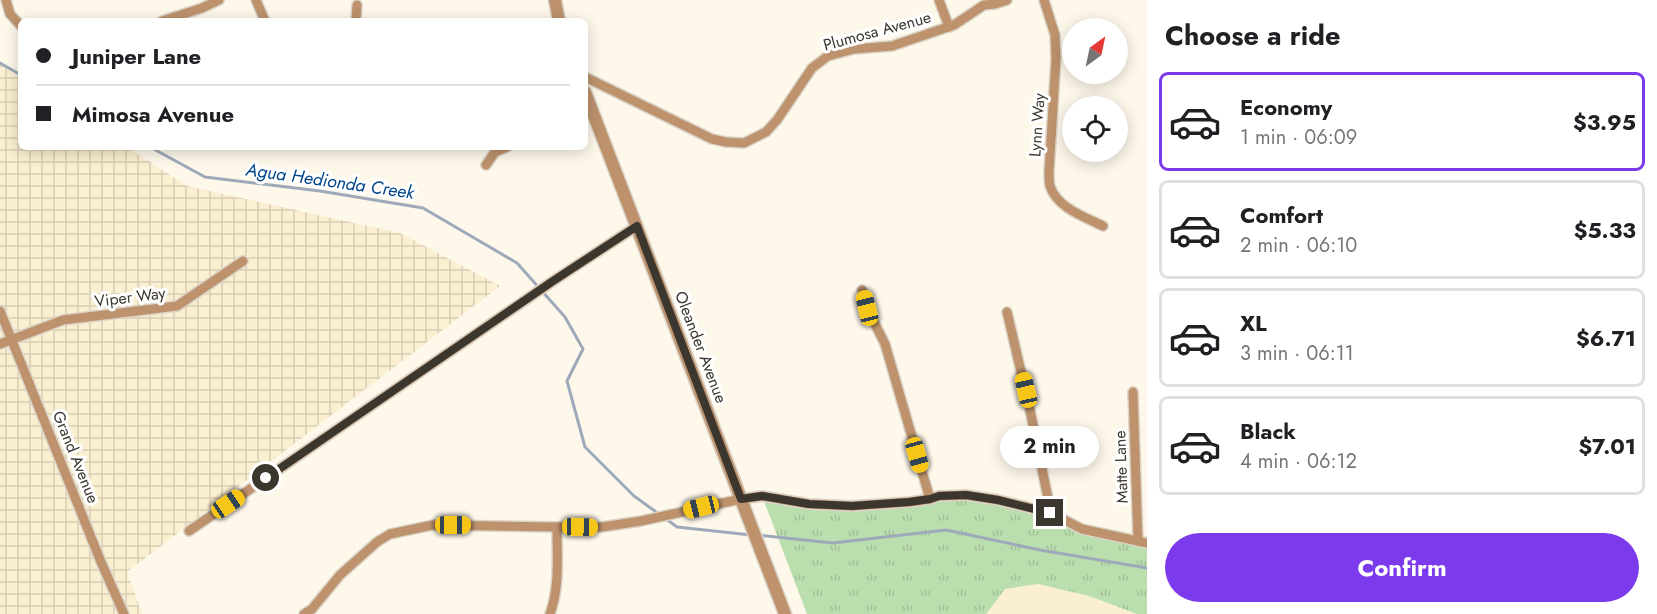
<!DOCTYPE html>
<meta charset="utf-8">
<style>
:root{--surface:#fff;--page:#f2f2f2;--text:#202124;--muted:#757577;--line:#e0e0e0;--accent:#7c3aed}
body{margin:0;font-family:Jost,sans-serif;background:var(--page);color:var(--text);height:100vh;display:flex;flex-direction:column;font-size:22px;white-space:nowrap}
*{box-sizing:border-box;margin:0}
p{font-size:20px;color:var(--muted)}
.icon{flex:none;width:33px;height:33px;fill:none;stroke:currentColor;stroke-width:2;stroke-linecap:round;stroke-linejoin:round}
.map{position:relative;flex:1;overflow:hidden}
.details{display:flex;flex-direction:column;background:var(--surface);width:510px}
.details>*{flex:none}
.top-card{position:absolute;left:18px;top:18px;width:570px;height:132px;border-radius:9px;box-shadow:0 3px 15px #0003;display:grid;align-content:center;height:132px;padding:0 18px;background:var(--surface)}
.needle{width:39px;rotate:33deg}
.tools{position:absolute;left:1062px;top:18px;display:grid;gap:12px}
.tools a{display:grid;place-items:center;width:66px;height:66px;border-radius:50%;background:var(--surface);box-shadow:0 3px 15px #0003;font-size:30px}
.end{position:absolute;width:27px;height:27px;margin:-14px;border:8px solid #3b372f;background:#fff;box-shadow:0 0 0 3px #fff}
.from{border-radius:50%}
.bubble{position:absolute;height:42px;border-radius:21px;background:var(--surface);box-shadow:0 3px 15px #0003;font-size:20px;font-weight:700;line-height:42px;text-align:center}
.car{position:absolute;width:18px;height:36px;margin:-18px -9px;border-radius:8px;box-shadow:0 0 4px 2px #0007;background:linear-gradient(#f5c518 24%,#345 0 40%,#f5c518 0 76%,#345 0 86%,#f5c518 0)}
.top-card b{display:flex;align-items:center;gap:21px;height:57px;font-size:22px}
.top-card b+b{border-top:2px solid var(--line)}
.top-card i{width:15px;height:15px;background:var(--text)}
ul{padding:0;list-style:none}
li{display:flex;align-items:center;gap:18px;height:99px;margin:0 12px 9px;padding:0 6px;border:3px solid var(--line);border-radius:9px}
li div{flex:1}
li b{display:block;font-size:22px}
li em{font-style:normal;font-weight:700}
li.selected{border-color:var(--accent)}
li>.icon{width:54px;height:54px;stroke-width:1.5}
h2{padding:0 18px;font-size:27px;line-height:72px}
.action{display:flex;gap:12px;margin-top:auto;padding:12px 18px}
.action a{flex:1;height:69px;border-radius:36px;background:var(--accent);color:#fff;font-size:24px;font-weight:700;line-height:69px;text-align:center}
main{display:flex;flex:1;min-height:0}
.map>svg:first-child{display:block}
.built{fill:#fbefd1}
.industrial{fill:url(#industrial-grid)}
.grass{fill:url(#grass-tufts)}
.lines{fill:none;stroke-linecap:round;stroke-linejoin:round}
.stream{stroke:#9eaab9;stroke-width:3}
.minor-casing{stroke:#dbd5c9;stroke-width:12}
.tertiary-casing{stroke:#dbd5c9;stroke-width:15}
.minor{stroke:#bd926d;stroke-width:9}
.tertiary{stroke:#bd926d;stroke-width:12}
.route{stroke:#3b372f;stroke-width:8}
.labels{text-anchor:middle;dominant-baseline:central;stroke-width:6;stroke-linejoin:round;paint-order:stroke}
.street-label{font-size:16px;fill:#3b372f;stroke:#fff}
.water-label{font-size:18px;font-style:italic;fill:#00458b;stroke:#fff}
</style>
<main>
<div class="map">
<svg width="1147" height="614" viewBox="0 0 1147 614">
<defs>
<pattern id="industrial-grid" width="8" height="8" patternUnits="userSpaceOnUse" patternTransform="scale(1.5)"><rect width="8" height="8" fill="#fbefd1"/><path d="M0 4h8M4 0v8" fill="none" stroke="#d8ceb4"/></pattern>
<pattern id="grass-tufts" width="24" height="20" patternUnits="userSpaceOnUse" patternTransform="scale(1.5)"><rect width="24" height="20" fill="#bbdeae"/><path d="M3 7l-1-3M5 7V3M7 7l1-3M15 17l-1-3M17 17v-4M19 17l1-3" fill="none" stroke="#a2bf96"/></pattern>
</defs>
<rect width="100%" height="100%" fill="#fef8eb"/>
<polygon class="built" points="1038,584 1089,596 1137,614 986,614 1005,589"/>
<polygon class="industrial" points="0,64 21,78 21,147 127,147 187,186 400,233 500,286 127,572 142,614 0,614"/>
<polygon class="grass" points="966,495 1051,513 1082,529 1147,543 1147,614 1137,614 1089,596 1038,584 1005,589 986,614 807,614 762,496 809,504"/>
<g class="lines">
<g class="stream">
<polyline points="0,63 21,75"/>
<polyline points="150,147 205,177 320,191 423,208 517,263 565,317 583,349 567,381 585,447 634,496 659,514"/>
<polyline points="665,518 677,527 751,535"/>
<polyline points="757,535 833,543 946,530 1040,550 1147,568"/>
</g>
<g class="minor-casing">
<g id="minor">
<polyline points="6,0 10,14 21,26"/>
<polyline points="256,0 265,21"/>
<polyline points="939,0 949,27"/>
<path d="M1044,0L1055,35L1056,58L1049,172C1049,177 1049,182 1050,186C1057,208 1085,217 1103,226"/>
<polyline points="162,21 202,8 219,0"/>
<polyline points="356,21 357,5"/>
<polyline points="585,77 712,139 726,142 744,143 766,132 777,120 812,68 828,56 854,49 892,46 954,25 984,5 995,4 1007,0"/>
<polyline points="486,165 495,152 507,147"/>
<polyline points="862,290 867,308 885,344 930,499"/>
<polyline points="0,311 101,562 124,614"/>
<polyline points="1007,312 1030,410 1051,513"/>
<polyline points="0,344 63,320 177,306 243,261"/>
<polyline points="1133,392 1138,541"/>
<polyline points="557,527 602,527 641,521 741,499 762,496 809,504 852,506 910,502 930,499 939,496 966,495 998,500 1051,513 1082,529 1147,543"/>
<polyline points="189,531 553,281 637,226"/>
<path d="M304,614L312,609L340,575L377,542L390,534L433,525L557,527C557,556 560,586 550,614"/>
</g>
</g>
<g class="tertiary-casing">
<g id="tertiary">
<polyline points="555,0 559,21"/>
<polyline points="585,92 785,614"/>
</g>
</g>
<use href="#minor" class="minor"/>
<use href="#tertiary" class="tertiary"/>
</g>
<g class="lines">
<polyline class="route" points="266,478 553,281 637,226 741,499 762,496 809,504 852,506 909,502 930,499 939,496 966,495 998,500 1050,513"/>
</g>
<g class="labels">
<g class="street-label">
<text transform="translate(877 31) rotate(-15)">Plumosa Avenue</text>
<text transform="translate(1037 125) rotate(-86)">Lynn Way</text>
<text transform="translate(130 297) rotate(-7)">Viper Way</text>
<text transform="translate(701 347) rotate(69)">Oleander Avenue</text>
<text transform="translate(76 457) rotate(68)">Grand Avenue</text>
<text transform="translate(1121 467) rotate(-92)">Matte Lane</text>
</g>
<g class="water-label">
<text transform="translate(330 181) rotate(8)">Agua Hedionda Creek</text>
</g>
</g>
</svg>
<div class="tools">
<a><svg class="needle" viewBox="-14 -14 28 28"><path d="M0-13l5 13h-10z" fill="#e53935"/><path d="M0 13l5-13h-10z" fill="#757577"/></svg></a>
<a><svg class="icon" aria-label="locate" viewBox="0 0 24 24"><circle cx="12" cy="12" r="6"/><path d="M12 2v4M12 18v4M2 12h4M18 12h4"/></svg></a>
</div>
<i class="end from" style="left:266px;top:478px"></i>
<i class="end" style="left:1050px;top:513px"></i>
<div class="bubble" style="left:1000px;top:426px;width:99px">2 min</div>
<i class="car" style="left:867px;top:308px;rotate:346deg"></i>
<i class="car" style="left:1026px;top:390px;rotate:347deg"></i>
<i class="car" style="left:917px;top:455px;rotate:164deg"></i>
<i class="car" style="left:228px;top:504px;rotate:56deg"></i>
<i class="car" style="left:701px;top:507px;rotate:256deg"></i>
<i class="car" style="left:453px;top:525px;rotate:90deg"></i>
<i class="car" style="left:580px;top:527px;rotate:91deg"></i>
<div class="top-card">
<b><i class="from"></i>Juniper Lane</b>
<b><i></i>Mimosa Avenue</b>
</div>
</div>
<section class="details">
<h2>Choose a ride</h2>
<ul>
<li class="selected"><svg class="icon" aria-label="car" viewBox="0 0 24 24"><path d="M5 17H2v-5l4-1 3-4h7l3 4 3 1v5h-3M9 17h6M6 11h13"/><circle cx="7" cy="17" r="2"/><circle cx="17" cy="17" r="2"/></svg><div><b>Economy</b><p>1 min · 06:09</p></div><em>$3.95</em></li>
<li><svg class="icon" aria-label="car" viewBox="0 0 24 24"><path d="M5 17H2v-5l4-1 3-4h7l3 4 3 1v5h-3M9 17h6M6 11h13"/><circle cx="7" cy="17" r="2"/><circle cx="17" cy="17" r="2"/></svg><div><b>Comfort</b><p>2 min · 06:10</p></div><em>$5.33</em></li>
<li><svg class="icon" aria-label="car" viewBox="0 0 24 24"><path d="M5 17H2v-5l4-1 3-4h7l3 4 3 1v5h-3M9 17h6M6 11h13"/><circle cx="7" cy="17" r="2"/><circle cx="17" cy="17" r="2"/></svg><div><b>XL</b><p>3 min · 06:11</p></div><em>$6.71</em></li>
<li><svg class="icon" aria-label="car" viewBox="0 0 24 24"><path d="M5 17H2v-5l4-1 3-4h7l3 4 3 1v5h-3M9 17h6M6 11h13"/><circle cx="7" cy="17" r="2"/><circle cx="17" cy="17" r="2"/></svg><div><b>Black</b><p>4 min · 06:12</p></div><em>$7.01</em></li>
</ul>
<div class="action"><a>Confirm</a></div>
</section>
</main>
